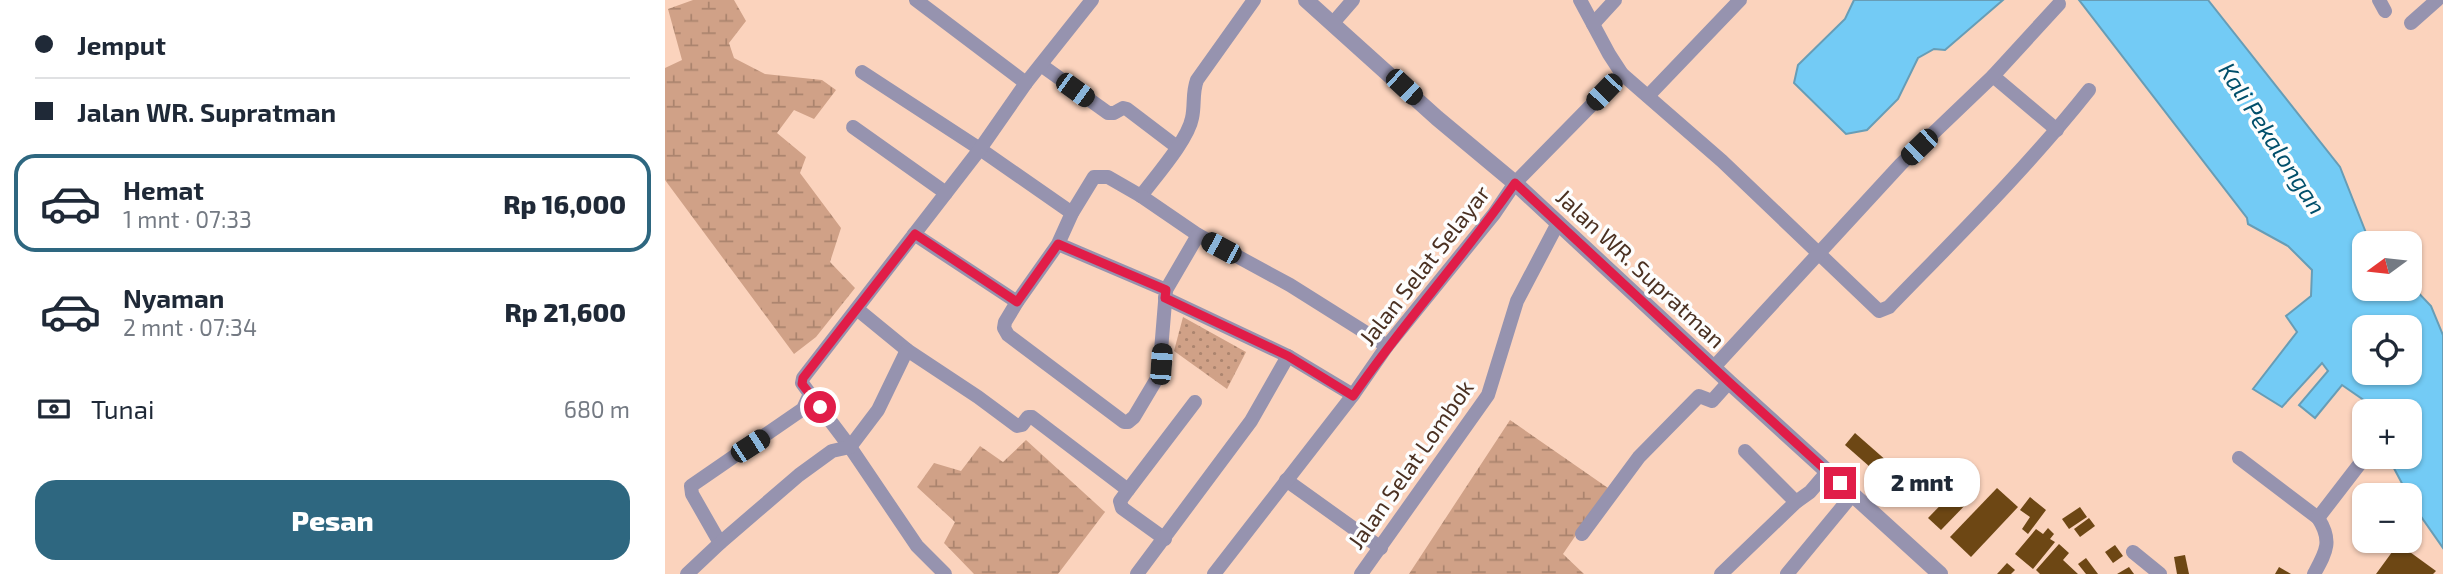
<!DOCTYPE html>
<html lang="id">
<meta charset="utf-8">
<style>
:root{--surface:#fff;--page:#f2f2f3;--text:#1f2937;--muted:#747a83;--line:#e0e1e3;--accent:#2e6780}
body{margin:0;font-family:"Exo 2",sans-serif;background:var(--page);color:var(--text);height:100vh;display:flex;flex-direction:column;font-size:26px;white-space:nowrap}
*{box-sizing:border-box;margin:0}
p{font-size:23px;color:var(--muted)}
.icon{flex:none;width:38px;height:38px;fill:none;stroke:currentColor;stroke-width:2;stroke-linecap:round;stroke-linejoin:round}
.map{position:relative;flex:1;overflow:hidden}
.sheet{display:flex;flex-direction:column;background:var(--surface);width:665px}
.sheet>*{flex:none}
.top-card{display:grid;align-content:center;height:154px;padding:0 35px;background:var(--surface)}
.needle{width:46px;rotate:255deg}
.tools{position:absolute;left:1687px;top:231px;display:grid;gap:14px}
.tools a{display:grid;place-items:center;width:70px;height:70px;border-radius:14px;background:var(--surface);box-shadow:0 2px 5px #0004;font-size:35px}
.end{position:absolute;width:32px;height:32px;margin:-16px;border:9px solid #e11d48;background:#fff;box-shadow:0 0 0 4px #fff}
.from{border-radius:50%}
.bubble{position:absolute;height:49px;border-radius:21px;background:var(--surface);box-shadow:0 2px 5px #0004;font-size:23px;font-weight:800;line-height:49px;text-align:center}
.car{position:absolute;width:21px;height:42px;margin:-21px -10px;border-radius:9px;box-shadow:0 0 5px 2px #0007;background:linear-gradient(#222 24%,#8ab4d8 0 40%,#222 0 76%,#8ab4d8 0 86%,#222 0)}
.top-card b{display:flex;align-items:center;gap:24px;height:66px;font-size:26px}
.top-card b+b{border-top:2px solid var(--line)}
.top-card i{width:18px;height:18px;background:var(--text)}
ul{padding:0;list-style:none}
li{display:flex;align-items:center;gap:21px;height:98px;margin:0 14px 10px;padding:0 21px;border:4px solid transparent;border-radius:21px}
li div{flex:1}
li b{display:block;font-size:26px}
li em{font-style:normal;font-weight:800}
li.selected{border-color:var(--accent)}
li>.icon{width:63px;height:63px;stroke-width:1.5}
.pay{display:flex;align-items:center;gap:18px;height:77px;padding:0 35px;font-size:26px}
.pay p{margin-inline-start:auto}
.primary-button{display:flex;gap:14px;margin-top:auto;padding:14px 35px}
.primary-button a{flex:1;height:80px;border-radius:21px;background:var(--accent);color:#fff;font-size:28px;font-weight:800;line-height:80px;text-align:center}
main{display:flex;flex:1;min-height:0}
.map>svg:first-child{display:block}
.green{fill:url(#green-dots)}
.wetland{fill:url(#wetland-marsh)}
.water{fill:#73cbf5;stroke:#679db6;stroke-width:2;fill-rule:evenodd}
.building{fill:#6d4714}
.lines{fill:none;stroke-linecap:round;stroke-linejoin:round}
.minor{stroke:#9693af;stroke-width:14}
.tertiary{stroke:#9693af;stroke-width:16}
.route{stroke:#e11d48;stroke-width:9}
.labels{text-anchor:middle;dominant-baseline:central;stroke-width:7;stroke-linejoin:round;paint-order:stroke}
.street-label{font-size:23px;fill:#4b3122;stroke:#fdfdfd}
.water-label{font-size:24px;font-style:italic;fill:#014f6b;stroke:#fdfdfd}
</style>
<main>
<section class="sheet">
<div class="top-card">
<b><i class="from"></i>Jemput</b>
<b><i></i>Jalan WR. Supratman</b>
</div>
<ul>
<li class="selected"><svg class="icon" aria-label="car" viewBox="0 0 24 24"><path d="M5 17H2v-5l4-1 3-4h7l3 4 3 1v5h-3M9 17h6M6 11h13"/><circle cx="7" cy="17" r="2"/><circle cx="17" cy="17" r="2"/></svg><div><b>Hemat</b><p>1 mnt · 07:33</p></div><em>Rp 16,000</em></li>
<li><svg class="icon" aria-label="car" viewBox="0 0 24 24"><path d="M5 17H2v-5l4-1 3-4h7l3 4 3 1v5h-3M9 17h6M6 11h13"/><circle cx="7" cy="17" r="2"/><circle cx="17" cy="17" r="2"/></svg><div><b>Nyaman</b><p>2 mnt · 07:34</p></div><em>Rp 21,600</em></li>
</ul>
<div class="pay"><svg class="icon" aria-label="cash" viewBox="0 0 24 24"><path d="M3 7h18v10H3z"/><circle cx="12" cy="12" r="2"/></svg>Tunai<p>680 m</p></div>
<div class="primary-button"><a>Pesan</a></div>
</section>
<div class="map">
<svg width="1778" height="574" viewBox="0 0 1778 574">
<defs>
<pattern id="green-dots" width="8" height="8" patternUnits="userSpaceOnUse" patternTransform="scale(1.75)"><rect width="8" height="8" fill="#d0a187"/><path d="M2 2h.1M6 6h.1" fill="none" stroke="#ab846e" stroke-width="1.8" stroke-linecap="round"/></pattern>
<pattern id="wetland-marsh" width="20" height="14" patternUnits="userSpaceOnUse" patternTransform="scale(1.75)"><rect width="20" height="14" fill="#d0a187"/><path d="M1 5h8M5 5V1M11 12h8M15 12V8" fill="none" stroke="#ab846e"/></pattern>
</defs>
<rect width="100%" height="100%" fill="#fbd3bd"/>
<polygon class="green" points="518,317 581,352 562,389 509,351"/>
<g class="wetland">
<polygon points="28,0 69,0 81,21 64,43 69,58 100,74 157,80 171,90 149,119 129,110 112,133 141,157 135,173 176,228 165,262 190,288 151,337 129,354 0,180 0,68 17,60 3,9"/>
<polygon points="845,420 943,488 898,554 919,574 744,574"/>
<polygon points="361,440 440,512 393,574 309,574 279,543 290,522 252,487 269,463 296,471 315,446 338,462"/>
</g>
<g class="water">
<polygon points="1189,0 1338,0 1280,50 1269,49 1253,58 1233,99 1202,130 1181,134 1129,83 1133,65 1180,19"/>
<path d="M1414,0H1543L1675,167L1705,243H1699V289H1745V284L1766,306L1778,335V548L1750,508L1723,457H1745V411H1704L1700,401L1677,385L1650,418L1634,405L1663,371L1657,363L1617,407L1588,389L1632,332L1621,316L1646,296L1647,270L1623,246L1583,224L1582,218ZM1699,327H1745V373H1699Z"/>
</g>
<g class="building">
<polygon points="1190,433 1223,462 1213,474 1180,445"/>
<polygon points="1294,486 1307,498 1276,530 1263,518"/>
<polygon points="1332,488 1353,507 1306,557 1285,537"/>
<polygon points="1365,497 1381,510 1363,534 1357,529 1365,517 1355,510"/>
<polygon points="1415,507 1422,517 1404,529 1397,519"/>
<polygon points="1424,518 1430,526 1415,537 1409,529"/>
<polygon points="1383,528 1389,534 1385,539 1390,542 1368,569 1350,554 1371,529 1378,534"/>
<polygon points="1394,544 1404,553 1398,560 1413,574 1375,574 1371,570"/>
<polygon points="1450,545 1458,556 1448,563 1440,552"/>
<polygon points="1738,547 1771,571 1768,574 1711,574 1730,548 1735,551"/>
<polygon points="1520,555 1524,574 1512,574 1509,557"/>
<polygon points="1421,558 1433,574 1421,574 1413,564"/>
<polygon points="1342,563 1350,570 1346,574 1332,574"/>
<polygon points="1464,567 1469,574 1452,574"/>
<polygon points="1614,567 1626,574 1610,574"/>
</g>
<g class="lines">
<g class="minor">
<polyline points="251,0 361,83"/>
<path d="M915,0L944,54L957,74L1057,161L1214,311L1224,307C1292,237 1363,167 1424,90"/>
<polyline points="1714,0 1720,11"/>
<polyline points="668,23 688,0"/>
<polyline points="1746,23 1772,0"/>
<polyline points="928,24 950,0"/>
<polyline points="376,65 443,113 449,113 458,108 462,109 512,147"/>
<polyline points="197,72 315,149 407,213"/>
<polyline points="1328,76 1392,130"/>
<polyline points="983,96 1075,0"/>
<polyline points="188,127 281,193"/>
<path d="M476,196C490,177 523,140 527,118C530,105 527,93 532,80L589,0"/>
<polyline points="249,234 352,302"/>
<polyline points="393,244 501,290 494,375 469,417 463,422 459,422 343,335 339,328 340,322 352,302 393,244 407,213 429,177 443,177 476,196 533,235 625,285 722,346"/>
<polyline points="501,290 533,235"/>
<polyline points="500,298 623,356 688,395"/>
<polyline points="192,309 242,350"/>
<polyline points="1049,367 1236,164 1328,76 1394,4"/>
<polyline points="145,394 185,447 252,546 280,574"/>
<polyline points="1080,451 1131,502"/>
<path d="M1574,458L1653,518C1668,541 1661,552 1649,574"/>
<polyline points="621,480 716,548"/>
<polyline points="463,490 530,402"/>
<polyline points="1653,518 1700,457"/>
<polyline points="917,534 974,457 1034,396 1047,401 1064,382"/>
<polyline points="55,543 27,494 26,486 138,409 145,394 137,383 138,378 315,149 361,83 427,0"/>
<polyline points="1468,552 1495,574"/>
<polyline points="22,574 55,543 134,475 167,451 185,447 213,410 242,350 313,397 352,426 357,425 363,417 367,417 463,490 455,501 457,508 500,539"/>
<polyline points="472,574 586,421 623,356"/>
<polyline points="549,574 688,395 722,346 829,214 850,183 957,74"/>
<polyline points="696,574 823,395 852,301 893,223"/>
<polyline points="1056,574 1131,502 1145,492 1163,471"/>
<polyline points="1122,574 1188,494"/>
</g>
<polyline class="tertiary" points="641,0 772,118 850,183 1064,382 1275,574"/>
</g>
<g class="lines">
<path class="route" d="M155,407L137,384L138,378L250,234L352,302L393,244L501,290L500,298L623,356L688,396C739,322 799,256 850,183L1064,382L1175,483"/>
</g>
<g class="labels">
<g class="street-label">
<text transform="translate(759 265) rotate(-52)">Jalan Selat Selayar</text>
<text transform="translate(976 268) rotate(43)">Jalan WR. Supratman</text>
<text transform="translate(745 464) rotate(-55)">Jalan Selat Lombok</text>
</g>
<g class="water-label">
<text transform="translate(1608 138) rotate(57)">Kali Pekalongan</text>
</g>
</g>
</svg>
<div class="tools">
<a><svg class="needle" viewBox="-14 -14 28 28"><path d="M0-13l5 13h-10z" fill="#e53935"/><path d="M0 13l5-13h-10z" fill="#747a83"/></svg></a>
<a><svg class="icon" aria-label="locate" viewBox="0 0 24 24"><circle cx="12" cy="12" r="6"/><path d="M12 2v4M12 18v4M2 12h4M18 12h4"/></svg></a>
<a>+</a>
<a>−</a>
</div>
<i class="end from" style="left:155px;top:407px"></i>
<i class="end" style="left:1175px;top:483px"></i>
<div class="bubble" style="left:1199px;top:458px;width:116px">2 mnt</div>
<i class="car" style="left:739px;top:87px;rotate:133deg"></i>
<i class="car" style="left:410px;top:90px;rotate:126deg"></i>
<i class="car" style="left:939px;top:92px;rotate:224deg"></i>
<i class="car" style="left:1254px;top:147px;rotate:226deg"></i>
<i class="car" style="left:556px;top:248px;rotate:298deg"></i>
<i class="car" style="left:496px;top:364px;rotate:4deg"></i>
<i class="car" style="left:85px;top:446px;rotate:57deg"></i>
</div>
</main>
